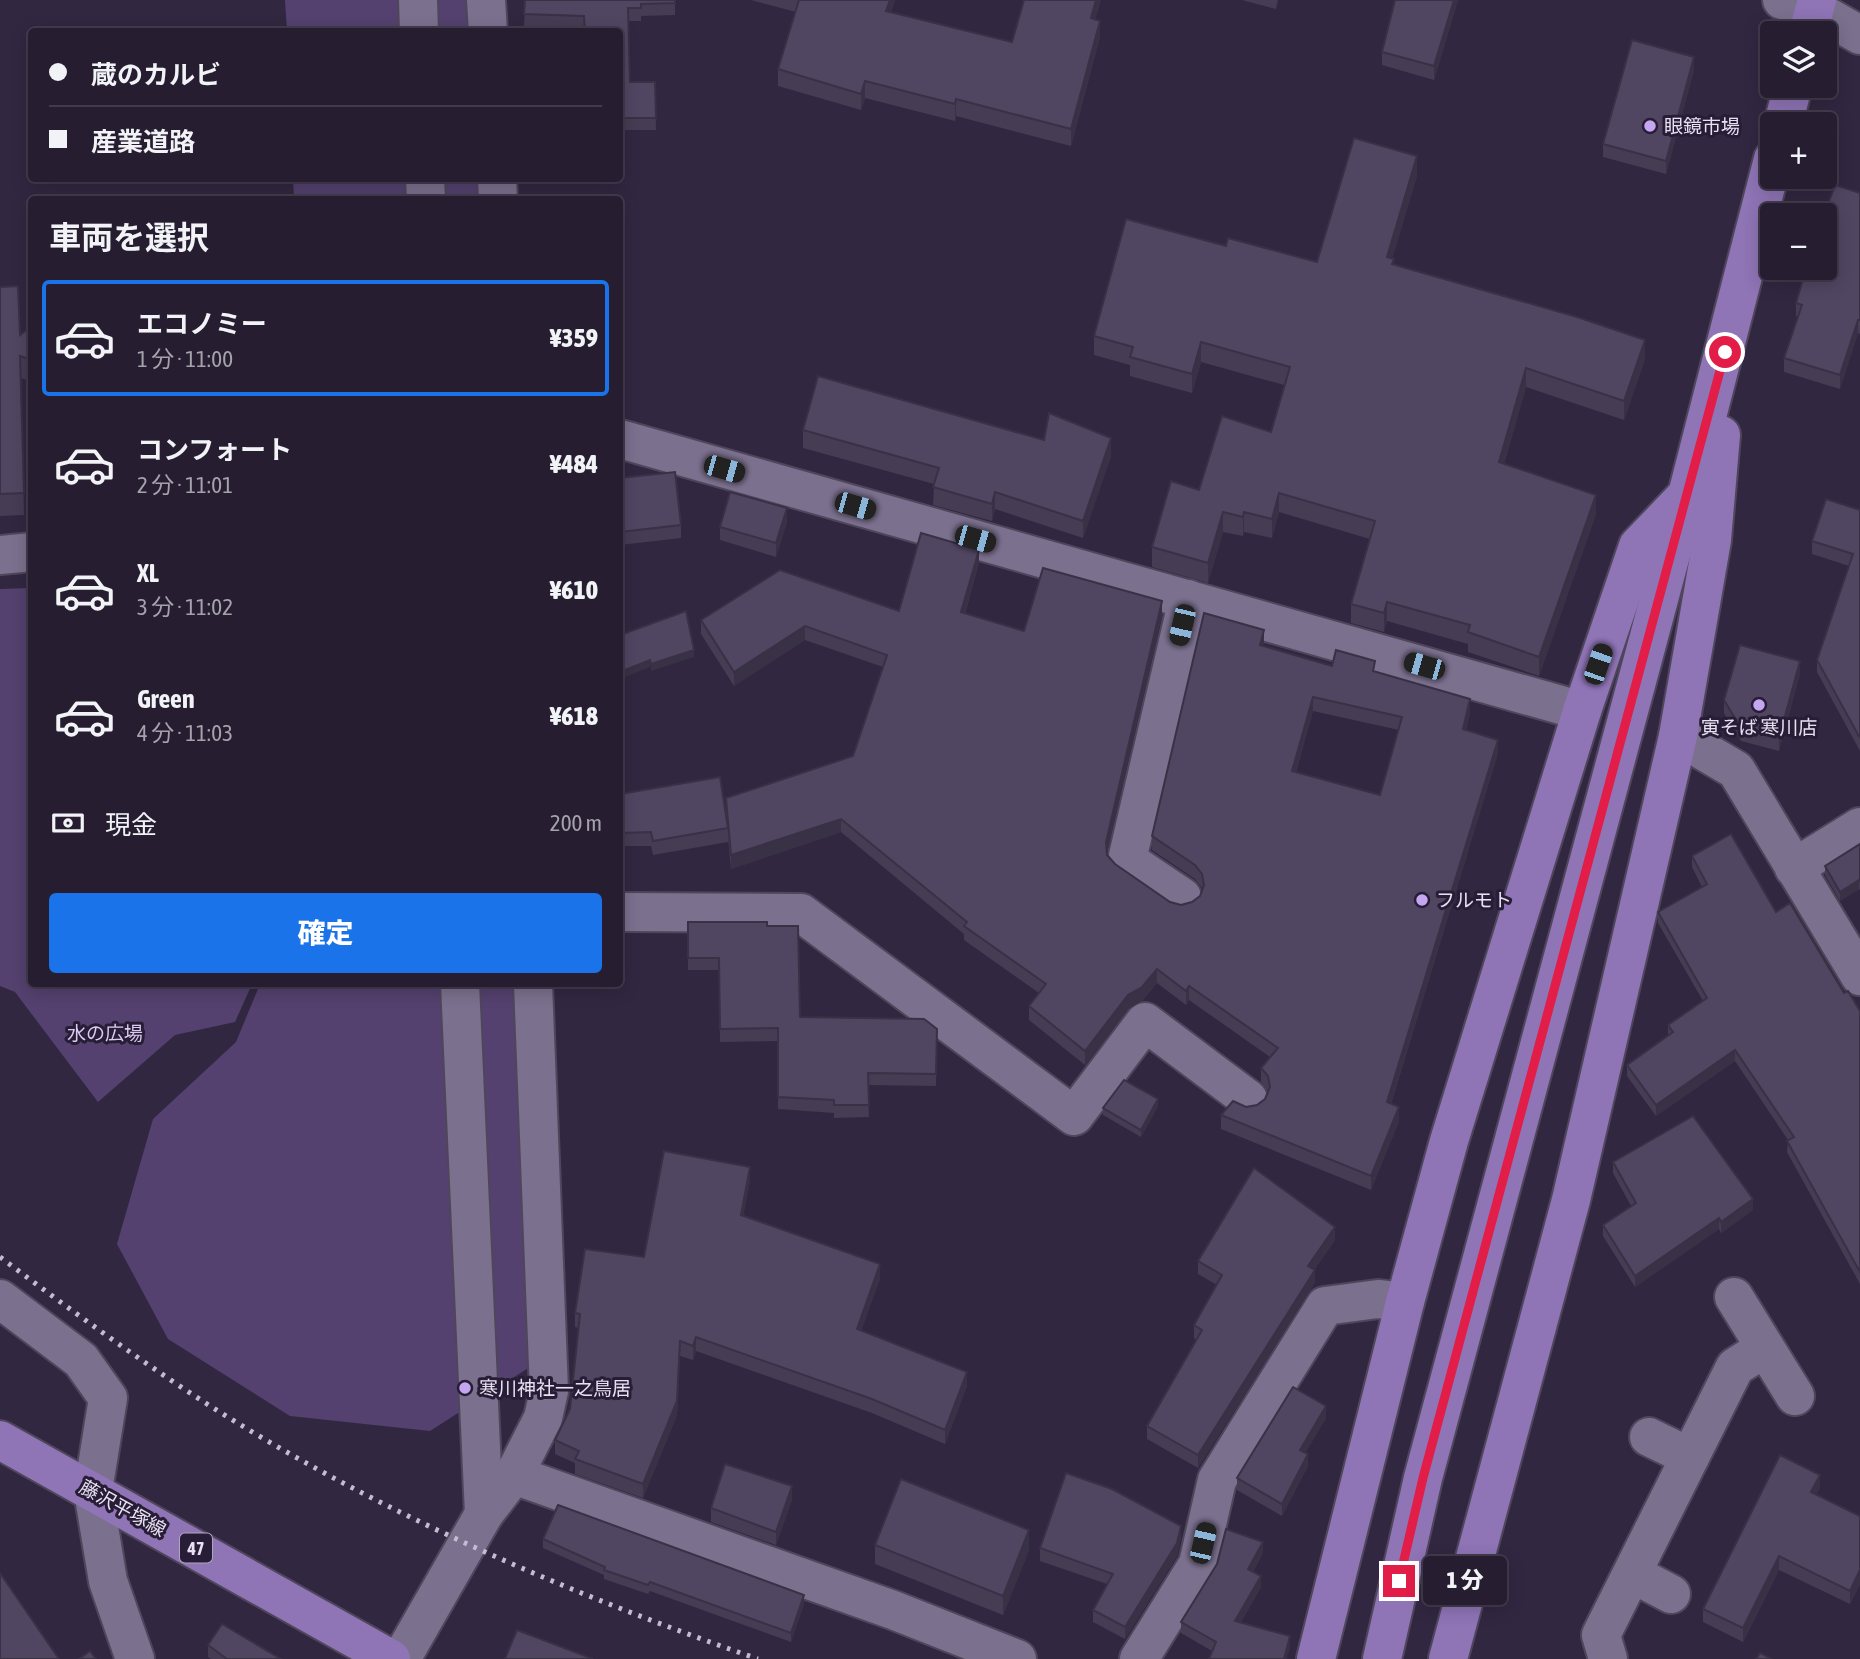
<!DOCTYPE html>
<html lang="ja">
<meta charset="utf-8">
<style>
:root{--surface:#261d31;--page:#2e2639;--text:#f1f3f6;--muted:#a4a2ab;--line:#423b4d;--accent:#1a73e8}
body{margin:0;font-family:"Asap Condensed","Noto Sans JP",sans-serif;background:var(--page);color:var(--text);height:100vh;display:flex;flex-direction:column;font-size:26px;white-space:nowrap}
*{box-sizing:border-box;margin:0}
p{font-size:23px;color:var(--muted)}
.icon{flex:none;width:38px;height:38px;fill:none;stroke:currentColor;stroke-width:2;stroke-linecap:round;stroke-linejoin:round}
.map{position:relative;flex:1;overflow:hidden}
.sheet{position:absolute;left:28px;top:196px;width:595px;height:791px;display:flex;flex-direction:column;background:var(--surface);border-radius:7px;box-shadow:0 4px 18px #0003,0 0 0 2px var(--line)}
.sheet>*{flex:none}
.guide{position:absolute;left:28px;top:28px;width:595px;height:154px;border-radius:7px;box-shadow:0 4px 18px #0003,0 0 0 2px var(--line);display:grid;align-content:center;height:154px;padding:0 21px;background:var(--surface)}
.buttons{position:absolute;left:1760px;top:21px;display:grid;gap:14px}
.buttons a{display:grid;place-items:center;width:77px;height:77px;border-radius:7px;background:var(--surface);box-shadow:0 4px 18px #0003,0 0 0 2px var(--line);font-size:35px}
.end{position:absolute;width:32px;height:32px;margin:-16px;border:9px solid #e11d48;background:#fff;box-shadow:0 0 0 4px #fff}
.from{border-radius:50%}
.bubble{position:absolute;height:49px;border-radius:7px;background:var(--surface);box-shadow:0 4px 18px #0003,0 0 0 2px var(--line);font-size:23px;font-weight:800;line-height:49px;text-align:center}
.car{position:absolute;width:21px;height:42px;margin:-21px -10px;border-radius:9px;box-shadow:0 0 5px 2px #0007;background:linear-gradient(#222 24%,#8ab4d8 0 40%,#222 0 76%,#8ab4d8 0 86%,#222 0)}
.guide b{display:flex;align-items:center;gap:24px;height:66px;font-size:26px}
.guide b+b{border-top:2px solid var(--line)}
.guide i{width:18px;height:18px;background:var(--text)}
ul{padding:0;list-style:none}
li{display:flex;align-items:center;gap:21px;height:116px;margin:0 14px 10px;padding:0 7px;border:4px solid transparent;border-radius:7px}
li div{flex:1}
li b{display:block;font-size:26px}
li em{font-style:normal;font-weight:800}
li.on{border-color:var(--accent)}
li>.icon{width:63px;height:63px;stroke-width:1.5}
h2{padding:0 21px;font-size:32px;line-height:84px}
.pay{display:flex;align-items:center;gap:18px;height:77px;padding:0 21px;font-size:26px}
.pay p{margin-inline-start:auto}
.action{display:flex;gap:14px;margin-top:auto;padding:14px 21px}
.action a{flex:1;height:80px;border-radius:7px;background:var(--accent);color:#fff;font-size:28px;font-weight:800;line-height:80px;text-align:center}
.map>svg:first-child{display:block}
.green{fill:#54416f}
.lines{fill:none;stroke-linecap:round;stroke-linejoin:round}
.minor-casing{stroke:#4f465c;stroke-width:42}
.major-casing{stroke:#4f465c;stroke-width:42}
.minor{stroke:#7b708e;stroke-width:38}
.major{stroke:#8f74b6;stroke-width:38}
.rail{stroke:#c4bdd0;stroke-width:5;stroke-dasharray:3.5 7;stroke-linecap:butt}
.wall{fill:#463c54;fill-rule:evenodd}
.shaded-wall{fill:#393145}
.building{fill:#514662;stroke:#393145;stroke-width:2;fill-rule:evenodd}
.route{stroke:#e11d48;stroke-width:9}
.poi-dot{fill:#c5a7f1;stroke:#281d36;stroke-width:2.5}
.labels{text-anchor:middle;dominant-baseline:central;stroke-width:6;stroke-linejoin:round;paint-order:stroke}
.shield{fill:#281d36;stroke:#aea6ba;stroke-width:2}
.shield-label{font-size:18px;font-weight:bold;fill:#e7e1f2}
.poi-label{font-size:19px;fill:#e7e1f2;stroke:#281d36;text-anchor:start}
.park-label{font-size:19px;fill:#dacbf1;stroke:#281d36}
.street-label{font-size:19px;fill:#e7e1f2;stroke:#281d36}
</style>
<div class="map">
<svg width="1860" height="1659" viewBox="0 0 1860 1659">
<rect width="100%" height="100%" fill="#322741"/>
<g class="green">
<polygon points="285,0 476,0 478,31 287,31"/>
<polygon points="293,179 488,179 490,199 294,199"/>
<polygon points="31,588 32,984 252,984 235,1022 175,1035 98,1102 15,992 0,986 0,589"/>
<polygon points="260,984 543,984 536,1363 430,1431 290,1416 168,1339 117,1244 153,1119 236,1042"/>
</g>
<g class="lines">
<g class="minor-casing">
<g id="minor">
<polyline points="418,0 419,32"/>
<polyline points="486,0 488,32"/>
<polyline points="1782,0 1814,9 1860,35"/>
<polyline points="425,178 426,200"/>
<polyline points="497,178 498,200"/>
<polyline points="620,439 1582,711"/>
<polyline points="0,555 32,552"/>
<polyline points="1678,736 1736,770 1860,976"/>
<polyline points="1794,868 1860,827"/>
<polyline points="1182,897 1127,860 1188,599"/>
<polyline points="620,912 801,913 1074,1116 1145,1022 1248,1099"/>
<polyline points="460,984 484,1514"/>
<polyline points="1734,1297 1795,1396"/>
<polyline points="0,1299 81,1360 108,1398 93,1491 108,1581 135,1659"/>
<polyline points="1649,1437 1690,1457"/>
<polyline points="514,1475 893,1610 1017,1659"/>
<polyline points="1633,1574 1671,1594"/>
<polyline points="401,1659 484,1514 514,1475 543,1418 549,1391 533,984"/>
<polyline points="1139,1659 1198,1564 1217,1480 1325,1306 1378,1299 1405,1302"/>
<polyline points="1608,1659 1601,1635 1735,1367 1765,1348"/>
</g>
</g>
<g class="major-casing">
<g id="major">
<polyline points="1808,33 1817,0"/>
<polyline points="1783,124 1793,86"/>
<polyline points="0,1440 391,1659"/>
<polyline points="1316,1659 1405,1302 1449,1141 1582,711 1638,546 1683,499"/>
<polyline points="1382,1659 1423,1478 1687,495 1773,159"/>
<polyline points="1448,1659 1571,1200 1678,736 1712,540 1721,435"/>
</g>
</g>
<use href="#minor" class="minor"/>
<use href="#major" class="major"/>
<path class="rail" d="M0,1257C68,1308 136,1358 207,1404C378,1513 568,1593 758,1659"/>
</g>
<g class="wall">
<polygon points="525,0 675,0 675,15 641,16 641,21 628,21 630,82 655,82 656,130 620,130 620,32 584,32 584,29 524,27"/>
<polygon points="751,0 895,0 891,12 1012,42 1024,0 1101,0 1095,19 1100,37 1071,146 956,116 955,121 865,98 861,110 778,86 778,69 796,12"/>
<polygon points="1242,0 1278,0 1276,9"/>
<polygon points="1458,0 1434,80 1382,65 1382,52"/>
<polygon points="1694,70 1666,174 1603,157 1603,144"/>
<polygon points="1417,176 1392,259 1394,265 1645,359 1624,420 1526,387 1504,464 1596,514 1539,676 1468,652 1468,644 1387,621 1384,632 1351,623 1351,604 1370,539 1279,512 1272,538 1244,532 1243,536 1223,532 1208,583 1152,567 1152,547 1199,490 1271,432 1284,385 1201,362 1192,393 1130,376 1130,365 1094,355 1094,336 1226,246 1317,262"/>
<polygon points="1860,193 1860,334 1858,333 1840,389 1784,372 1784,358 1798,317 1796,316 1796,303"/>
<polygon points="0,287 20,335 32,326 32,382 21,378 24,515 0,516"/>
<polygon points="803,430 1044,440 1111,456 1083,538 995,509 992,521 933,505 934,484 803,448"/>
<polygon points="620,478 681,525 681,538 620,545"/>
<polygon points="1860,510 1860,751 1817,672 1817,660 1849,566 1812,554 1812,541"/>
<polygon points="787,522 776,557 720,540 720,527"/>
<path d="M979,563L965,614L1024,631L1162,615L1107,851V855L1115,864L1170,902L1181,905L1192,902L1200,896L1202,888L1195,879L1152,850V836L1264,644V646L1332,666L1375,671L1470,713L1466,730L1498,753L1391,1104L1399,1121L1371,1190L1221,1129V1115L1246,1107L1257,1105L1265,1099L1268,1091L1261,1082V1068L1270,1057L1189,1000L1186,1005L1157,983L1142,1001L1128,1009L1085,1065L1029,1020V1006L1039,993L964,940V934L841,832L731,869L728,838V842L653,855L651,846H620V783V794L726,816V798L853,756L883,667L805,640L734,686L701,634V620L899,611ZM1313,711L1399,730L1380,795L1296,772Z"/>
<polygon points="1800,674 1779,751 1741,741 1724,713 1724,700"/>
<polygon points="1860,844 1860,890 1859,889 1840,901 1825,875 1825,866"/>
<polygon points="1692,856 1776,912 1860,1011 1860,1284 1787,1152 1788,1140 1735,1061 1656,1116 1627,1076 1627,1065 1668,1036 1668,1025 1703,1001 1658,923 1658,912 1702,887 1692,867"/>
<polygon points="688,922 767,926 800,1017 937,1029 936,1086 868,1085 869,1117 834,1118 834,1113 778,1109 778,1041 720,1042 719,970 688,970"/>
<polygon points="1158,1106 1141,1137 1103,1115 1103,1108"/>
<polygon points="1613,1162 1753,1210 1721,1233 1719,1229 1635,1287 1603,1236 1603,1225 1631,1206 1613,1173"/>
<polygon points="750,1181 743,1216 880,1279 861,1330 967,1386 945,1444 872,1413 696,1351 693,1360 680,1356 677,1415 643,1498 575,1474 575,1463 555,1454 555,1440 570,1409 578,1328 575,1327 575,1313 644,1257"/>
<polygon points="1335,1240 1314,1270 1315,1283 1198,1468 1147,1439 1147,1426 1196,1340 1194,1338 1194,1325 1217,1285 1198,1274 1198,1261"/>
<polygon points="1326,1418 1305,1453 1308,1466 1282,1516 1237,1490 1237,1478"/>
<polygon points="1820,1488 1816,1494 1860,1516 1860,1584 1850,1604 1779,1570 1743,1642 1703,1622 1703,1609"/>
<polygon points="792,1500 776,1545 711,1522 711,1508"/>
<polygon points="1181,1538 1177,1556 1125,1639 1093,1622 1093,1610 1107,1584 1040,1561 1040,1548"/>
<polygon points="543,1539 804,1604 791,1642 650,1591 648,1594 604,1579 604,1575 543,1548"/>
<polygon points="875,1545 1029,1550 1003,1615 875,1564"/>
<polygon points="1263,1553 1253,1572 1261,1587 1241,1622 1290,1647 1286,1659 1209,1659 1212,1651 1181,1633 1181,1622"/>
<polygon points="208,1645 281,1659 211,1659 208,1657"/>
</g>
<g class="shaded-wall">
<polygon points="890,0 895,0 886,28 886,11"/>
<polygon points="1096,0 1101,0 1091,35 1091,18"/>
<polygon points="1454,0 1458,0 1434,80 1434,66"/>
<polygon points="1100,21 1100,37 1071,146 1071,129"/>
<polygon points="1694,57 1694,70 1666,174 1666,161"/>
<polygon points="865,81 865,98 861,110 861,94"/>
<polygon points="956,99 956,116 955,121 955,104"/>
<polygon points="1417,156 1417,176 1387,276 1387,257"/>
<polygon points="1858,320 1858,333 1840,389 1840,375"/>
<polygon points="1645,340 1645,359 1624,420 1624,401"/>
<polygon points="1201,342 1201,362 1192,393 1192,374"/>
<polygon points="1526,368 1526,387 1499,481 1499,462"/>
<polygon points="1111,438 1111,456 1083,538 1083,521"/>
<polygon points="995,492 995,509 992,521 992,504"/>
<polygon points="1279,493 1279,512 1272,538 1272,519"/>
<polygon points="1596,495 1596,514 1539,676 1539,657"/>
<polygon points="787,508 787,522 776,557 776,543"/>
<polygon points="1223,512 1223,532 1208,583 1208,563"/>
<polygon points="1244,512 1244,532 1243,536 1243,517"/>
<polygon points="979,550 979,563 961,626 961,612"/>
<polygon points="1162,601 1162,615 1106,856 1106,842"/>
<polygon points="1387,602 1387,621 1384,632 1384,613"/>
<polygon points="805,626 805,640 734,686 734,672"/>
<polygon points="1264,630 1264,644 1260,659 1260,645"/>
<polygon points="694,650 694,657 651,671 651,664"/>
<polygon points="650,660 650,667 620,679 620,672"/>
<polygon points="1800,661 1800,674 1779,751 1779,738"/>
<polygon points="1313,697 1313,711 1292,785 1292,771"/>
<polygon points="1470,699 1470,713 1463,743 1463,729"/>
<polygon points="1498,740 1498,753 1387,1116 1387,1102"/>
<polygon points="841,819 841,832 731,869 731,855"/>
<polygon points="1859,880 1859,889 1840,901 1840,892"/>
<polygon points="1157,969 1157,983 1142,1001 1128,1009 1085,1065 1085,1051 1128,995"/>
<polygon points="1189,986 1189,1000 1186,1005 1186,991"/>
<polygon points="1735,1050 1735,1061 1656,1116 1656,1105"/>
<polygon points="1158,1099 1158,1106 1141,1137 1141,1130"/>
<polygon points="1399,1107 1399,1121 1371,1190 1371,1176"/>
<polygon points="750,1167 750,1181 741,1229 741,1215"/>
<polygon points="1753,1199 1753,1210 1721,1233 1721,1222"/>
<polygon points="1719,1218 1719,1229 1635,1287 1635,1276"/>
<polygon points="1335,1227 1335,1240 1308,1279 1308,1266"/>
<polygon points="880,1264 880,1279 857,1343 857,1329"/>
<polygon points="1315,1270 1315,1283 1198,1468 1198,1455"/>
<polygon points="696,1337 696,1351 693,1360 693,1346"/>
<polygon points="680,1341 677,1415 643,1498 643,1484"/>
<polygon points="967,1372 967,1386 945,1444 945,1430"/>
<polygon points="1326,1406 1326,1418 1300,1462 1300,1450"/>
<polygon points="1308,1454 1308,1466 1282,1516 1282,1504"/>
<polygon points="1820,1475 1820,1488 1811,1505 1811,1492"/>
<polygon points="792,1486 792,1500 776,1545 776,1532"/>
<polygon points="1181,1526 1181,1538 1177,1556 1125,1639 1125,1627"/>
<polygon points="1029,1530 1029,1550 1003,1615 1003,1596"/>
<polygon points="1263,1542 1263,1553 1248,1580 1248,1569"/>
<polygon points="1779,1556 1779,1570 1743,1642 1743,1628"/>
<polygon points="1860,1570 1860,1584 1850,1604 1850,1591"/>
<polygon points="1261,1576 1261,1587 1235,1632 1235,1621"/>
<polygon points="804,1595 804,1604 791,1642 791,1633"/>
<polygon points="1290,1636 1290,1647 1286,1659 1284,1659"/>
</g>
<g class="building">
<polygon points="525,0 675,0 675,3 641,4 641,8 628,8 630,82 655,82 656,118 620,118 620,32 585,32 584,16 524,14"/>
<polygon points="799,0 890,0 886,11 1012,42 1024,0 1096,0 1091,18 1100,21 1071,129 956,99 955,104 865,81 861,94 778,69"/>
<polygon points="1395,0 1454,0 1434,66 1382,52"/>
<polygon points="1632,40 1694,57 1666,161 1603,144"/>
<polygon points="1354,138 1417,156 1387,257 1394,259 1392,264 1577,317 1645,340 1624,401 1526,368 1499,462 1596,495 1539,657 1468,632 1470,625 1387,602 1384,613 1351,604 1375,521 1279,493 1272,519 1244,512 1243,517 1223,512 1208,563 1152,547 1171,481 1199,490 1222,416 1271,432 1290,367 1201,342 1192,374 1130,357 1133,347 1094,336 1126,219 1226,246 1228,238 1317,262"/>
<polygon points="1835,185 1860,193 1860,320 1858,320 1840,375 1784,358 1802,305 1796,303 1806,268 1825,268 1825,215 1824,215"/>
<polygon points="18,286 20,335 32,326 32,360 20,356 24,493 0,494 0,287"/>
<polygon points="818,376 1044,440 1049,413 1111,438 1083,521 995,492 992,504 933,487 939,468 803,430"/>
<polygon points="675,472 681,525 620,532 620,478"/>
<polygon points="730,492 787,508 776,543 720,527"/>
<polygon points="1826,499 1860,510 1860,738 1817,660 1853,554 1812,541"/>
<path d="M921,533L979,550L961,612L1024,631L1043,568L1162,601L1106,842L1107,855L1115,864L1170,902L1181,905L1192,902L1200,896L1204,885L1202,874L1195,865L1152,836L1204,613L1264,630L1260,645L1332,666L1336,650L1375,661L1373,671L1470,699L1463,729L1498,740L1387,1102L1399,1107L1371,1176L1221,1115L1233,1101L1246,1107L1257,1105L1265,1099L1270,1087L1268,1076L1261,1068L1278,1048L1189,986L1186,991L1157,969L1142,987L1128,995L1085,1051L1029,1006L1046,984L964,926L967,922L841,819L731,855L726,798L853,756L887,655L805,626L734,672L701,620L780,570L899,611ZM1313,697L1402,717L1380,795L1292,771Z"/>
<polygon points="686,611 694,650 651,664 650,660 620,672 620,635"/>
<polygon points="1740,645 1800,661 1779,738 1741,728 1724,700"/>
<polygon points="720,777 728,828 653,841 651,832 620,833 620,783 620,794"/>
<polygon points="1731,834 1776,912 1790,903 1844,993 1848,991 1860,1011 1860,1272 1787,1141 1794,1137 1735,1050 1656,1105 1627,1065 1673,1032 1668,1025 1707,998 1658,912 1707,884 1692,856"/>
<polygon points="1860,844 1860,881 1859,880 1840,892 1825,866"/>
<polygon points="688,922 767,922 767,926 798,926 800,1017 924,1019 937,1029 936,1074 868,1073 869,1105 834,1105 834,1100 778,1097 778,1028 720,1029 719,958 688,958"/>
<polygon points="1124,1080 1158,1099 1141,1130 1103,1108"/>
<polygon points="1693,1116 1753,1199 1721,1222 1719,1218 1635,1276 1603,1225 1636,1203 1613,1162"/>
<polygon points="664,1151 750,1167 741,1215 880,1264 857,1329 967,1372 945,1430 872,1399 696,1337 693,1346 680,1341 677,1401 643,1484 575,1459 579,1451 555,1440 570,1409 580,1314 575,1313 585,1249 644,1257"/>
<polygon points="1254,1168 1335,1227 1308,1266 1315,1270 1198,1455 1147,1426 1202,1330 1194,1325 1222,1275 1198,1261"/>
<polygon points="1293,1387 1326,1406 1300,1450 1308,1454 1282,1504 1237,1478"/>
<polygon points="1780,1455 1820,1475 1811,1492 1860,1516 1860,1570 1850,1591 1779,1556 1743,1628 1703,1609"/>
<polygon points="725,1464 792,1486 776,1532 711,1508"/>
<polygon points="1066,1473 1112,1489 1181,1526 1177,1543 1125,1627 1093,1610 1113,1574 1040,1548"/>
<polygon points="901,1479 1029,1530 1003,1596 875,1545"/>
<polygon points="558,1505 804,1595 791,1633 650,1582 648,1585 604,1570 605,1567 543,1539"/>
<polygon points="1226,1529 1263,1542 1248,1569 1261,1576 1235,1621 1290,1636 1284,1659 1209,1659 1216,1642 1181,1622 1217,1564"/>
<polygon points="0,1573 59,1659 0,1659"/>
<polygon points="222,1624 281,1659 227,1659 208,1645"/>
<polygon points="517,1630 593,1659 505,1659"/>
<polygon points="90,1651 96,1659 79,1659"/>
<polygon points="1760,1653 1772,1659 1756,1659"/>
</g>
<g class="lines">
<polyline class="route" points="1399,1581 1423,1478 1725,352"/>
</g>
<g class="poi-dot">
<circle cx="1650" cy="126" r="7"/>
<circle cx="1759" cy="705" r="7"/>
<circle cx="1422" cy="900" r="7"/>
<circle cx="465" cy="1388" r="7"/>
</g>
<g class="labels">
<rect class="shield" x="180" y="1533.5" width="32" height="29" rx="5"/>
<g class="shield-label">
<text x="196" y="1548">47</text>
</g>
<g class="poi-label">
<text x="1664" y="126">眼鏡市場</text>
<text x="1759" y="727" text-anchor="middle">寅そば 寒川店</text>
<text x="1436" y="900">フルモト</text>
<text x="479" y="1388">寒川神社一之鳥居</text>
</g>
<g class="park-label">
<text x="105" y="1033">水の広場</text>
</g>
<g class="street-label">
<text transform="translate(123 1508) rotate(29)">藤沢平塚線</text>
</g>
</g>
</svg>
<div class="buttons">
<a><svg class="icon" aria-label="layers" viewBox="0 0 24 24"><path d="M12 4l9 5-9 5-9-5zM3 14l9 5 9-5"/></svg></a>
<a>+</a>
<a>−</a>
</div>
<i class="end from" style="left:1725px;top:352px"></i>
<i class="end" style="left:1399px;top:1581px"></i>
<div class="bubble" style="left:1423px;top:1556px;width:84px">1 分</div>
<i class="car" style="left:724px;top:469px;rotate:106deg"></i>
<i class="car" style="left:855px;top:506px;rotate:106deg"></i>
<i class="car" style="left:975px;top:539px;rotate:106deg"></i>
<i class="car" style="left:1182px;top:625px;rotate:193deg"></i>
<i class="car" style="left:1598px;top:664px;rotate:19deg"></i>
<i class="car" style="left:1424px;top:666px;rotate:286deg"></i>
<i class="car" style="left:1203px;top:1543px;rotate:13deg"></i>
<div class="guide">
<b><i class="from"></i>蔵のカルビ</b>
<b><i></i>産業道路</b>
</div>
<section class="sheet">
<h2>車両を選択</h2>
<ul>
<li class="on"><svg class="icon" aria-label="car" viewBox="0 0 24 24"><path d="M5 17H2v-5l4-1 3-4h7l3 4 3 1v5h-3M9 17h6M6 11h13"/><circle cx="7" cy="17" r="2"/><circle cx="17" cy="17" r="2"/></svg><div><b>エコノミー</b><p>1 分 · 11:00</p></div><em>¥359</em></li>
<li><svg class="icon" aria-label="car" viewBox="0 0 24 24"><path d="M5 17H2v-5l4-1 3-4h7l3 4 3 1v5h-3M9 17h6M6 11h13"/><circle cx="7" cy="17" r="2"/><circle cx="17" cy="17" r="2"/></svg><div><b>コンフォート</b><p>2 分 · 11:01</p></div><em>¥484</em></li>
<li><svg class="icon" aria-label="car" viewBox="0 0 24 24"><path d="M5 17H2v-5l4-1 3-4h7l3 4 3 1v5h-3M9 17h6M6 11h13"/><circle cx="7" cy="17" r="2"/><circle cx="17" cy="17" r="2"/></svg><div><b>XL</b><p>3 分 · 11:02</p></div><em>¥610</em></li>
<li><svg class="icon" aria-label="car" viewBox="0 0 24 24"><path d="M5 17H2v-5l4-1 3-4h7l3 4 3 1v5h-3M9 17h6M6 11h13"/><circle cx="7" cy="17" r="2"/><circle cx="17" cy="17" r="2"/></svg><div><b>Green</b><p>4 分 · 11:03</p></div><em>¥618</em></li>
</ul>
<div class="pay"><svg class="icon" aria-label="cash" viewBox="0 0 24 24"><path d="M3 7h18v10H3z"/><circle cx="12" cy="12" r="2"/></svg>現金<p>200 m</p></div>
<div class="action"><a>確定</a></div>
</section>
</div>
